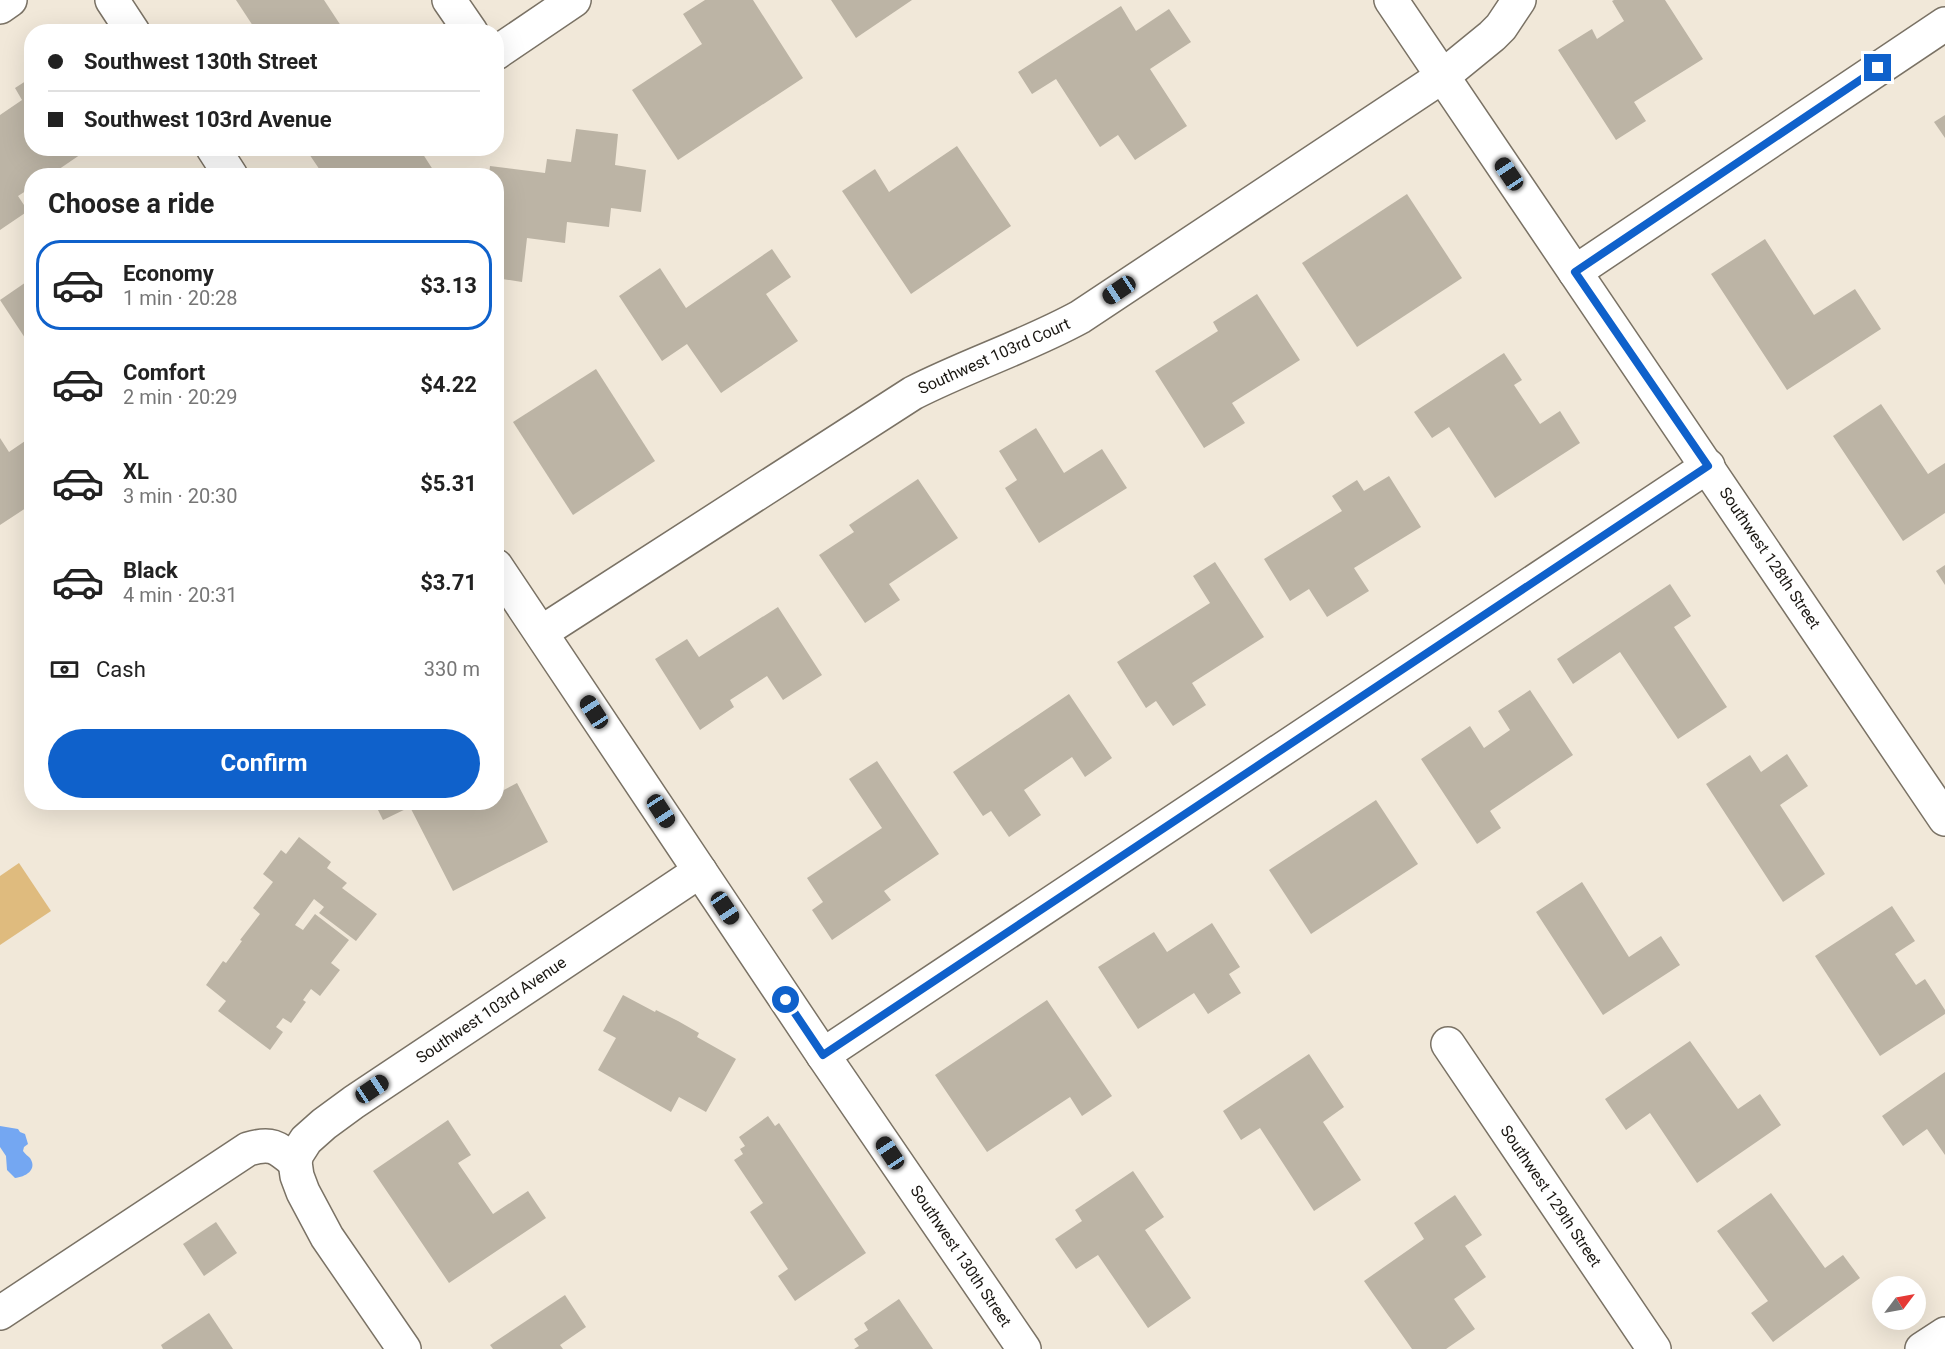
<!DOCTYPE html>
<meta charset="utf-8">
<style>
:root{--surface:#fff;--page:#f6f6f6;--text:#222;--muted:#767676;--line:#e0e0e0;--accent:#0f61cb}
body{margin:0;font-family:Roboto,sans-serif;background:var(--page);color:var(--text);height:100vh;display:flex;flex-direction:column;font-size:22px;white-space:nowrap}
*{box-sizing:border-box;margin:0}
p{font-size:20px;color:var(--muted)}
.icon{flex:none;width:33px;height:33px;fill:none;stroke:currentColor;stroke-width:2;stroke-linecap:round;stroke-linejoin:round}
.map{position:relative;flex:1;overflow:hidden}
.drawer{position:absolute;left:24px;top:168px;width:480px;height:642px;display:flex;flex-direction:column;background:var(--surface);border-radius:24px;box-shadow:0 6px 24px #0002}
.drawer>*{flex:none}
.guide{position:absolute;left:24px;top:24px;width:480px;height:132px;border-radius:24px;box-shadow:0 6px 24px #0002;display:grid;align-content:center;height:132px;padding:0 24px;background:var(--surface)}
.needle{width:39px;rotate:58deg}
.controls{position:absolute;left:1872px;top:1276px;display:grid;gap:12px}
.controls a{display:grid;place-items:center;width:54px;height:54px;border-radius:50%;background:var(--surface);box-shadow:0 6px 24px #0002;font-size:30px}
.end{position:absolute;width:27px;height:27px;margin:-14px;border:8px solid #0f61cb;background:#fff;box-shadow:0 0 0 3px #fff}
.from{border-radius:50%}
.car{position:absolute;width:18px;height:36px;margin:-18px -9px;border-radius:8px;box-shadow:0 0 4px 2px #0007;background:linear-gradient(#222 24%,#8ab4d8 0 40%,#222 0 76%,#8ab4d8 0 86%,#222 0)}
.guide b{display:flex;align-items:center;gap:21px;height:57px;font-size:22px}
.guide b+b{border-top:2px solid var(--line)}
.guide i{width:15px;height:15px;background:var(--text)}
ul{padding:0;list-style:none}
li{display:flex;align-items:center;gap:18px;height:90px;margin:0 12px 9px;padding:0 12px;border:3px solid transparent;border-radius:24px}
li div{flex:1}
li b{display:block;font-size:22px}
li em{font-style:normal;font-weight:700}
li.current{border-color:var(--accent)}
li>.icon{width:54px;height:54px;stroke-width:1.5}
h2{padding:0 24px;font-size:27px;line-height:72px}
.pay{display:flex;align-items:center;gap:15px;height:66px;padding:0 24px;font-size:22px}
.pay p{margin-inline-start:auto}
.action{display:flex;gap:12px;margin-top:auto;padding:12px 24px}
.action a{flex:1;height:69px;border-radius:36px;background:var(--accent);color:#fff;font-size:24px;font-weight:700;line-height:69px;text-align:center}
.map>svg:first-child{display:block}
.green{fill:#dfbb7e}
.water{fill:#74a7f2}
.building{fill:#bcb4a5}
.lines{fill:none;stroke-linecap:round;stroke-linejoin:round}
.street-casing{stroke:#7a7265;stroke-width:36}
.secondary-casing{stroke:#7a7265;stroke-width:36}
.street{stroke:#fff;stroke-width:33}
.secondary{stroke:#fff;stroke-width:33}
.route{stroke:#0f61cb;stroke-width:8}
.labels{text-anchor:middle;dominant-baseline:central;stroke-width:4.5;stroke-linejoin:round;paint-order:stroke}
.street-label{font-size:16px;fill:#1a1712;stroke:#fff}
</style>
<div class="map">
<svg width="1945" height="1349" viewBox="0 0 1945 1349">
<rect width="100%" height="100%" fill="#f1e8d9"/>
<polygon class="green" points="19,863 51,911 0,945 0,876"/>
<path class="water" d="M0,1126L18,1129L20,1132L25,1134L28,1144L24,1147L23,1151C25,1154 28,1156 30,1158C38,1170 25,1177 15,1178L7,1170L6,1156L0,1147Z"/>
<g class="building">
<polygon points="236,0 324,0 345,32 257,32"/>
<polygon points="705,0 753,0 803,78 678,160 632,90 702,44 683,14"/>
<polygon points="831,0 912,0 856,38"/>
<polygon points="1614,0 1665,0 1703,59 1634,102 1646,121 1616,140 1558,50 1592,29 1597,39 1624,21 1612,1"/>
<polygon points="1121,6 1136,31 1169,9 1191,42 1150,69 1187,126 1135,160 1118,135 1100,147 1056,79 1032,94 1018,72"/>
<polygon points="32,77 32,148 90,148 49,176 32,176 32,187 18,196 28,211 0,230 0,115 22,100 15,88"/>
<polygon points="1945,115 1945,138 1934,122"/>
<polygon points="576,129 618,134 615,165 646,170 641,212 611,208 609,227 567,222 565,243 527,238 522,282 496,278 496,176 489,176 490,166 545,173 547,159 571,162"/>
<polygon points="957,146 1011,226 911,294 842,191 875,169 889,192"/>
<polygon points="305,148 396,148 401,156 411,148 419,148 437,176 324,176"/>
<polygon points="1407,194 1462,278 1357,347 1302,263"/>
<polygon points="1765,239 1814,315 1855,289 1881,329 1787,390 1711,274"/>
<polygon points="772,249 791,277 766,294 798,341 721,393 687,344 662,361 619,296 660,268 686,308"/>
<polygon points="32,278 32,338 27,341 0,300"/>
<polygon points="1257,294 1300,360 1232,403 1245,423 1204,448 1155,371 1218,331 1213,322"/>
<polygon points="1504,353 1522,380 1514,385 1540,424 1560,411 1580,443 1495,498 1449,427 1432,438 1414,412"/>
<polygon points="596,369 655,461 573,515 513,422"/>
<polygon points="1881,404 1928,474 1945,463 1945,513 1903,541 1833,436"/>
<polygon points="1036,428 1064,473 1102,449 1127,488 1039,543 1005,488 1017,480 999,451"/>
<polygon points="0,438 9,452 28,439 32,443 32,504 0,525"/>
<polygon points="1389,476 1421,527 1354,568 1369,591 1327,617 1309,589 1290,601 1264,559 1342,511 1332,496 1357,480 1364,491"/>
<polygon points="918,479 958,538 889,584 900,600 865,623 819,555 854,532 849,525"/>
<polygon points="1215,562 1264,637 1192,683 1206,705 1173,726 1156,701 1146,708 1117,662 1210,603 1193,576"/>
<polygon points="1945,565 1945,585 1936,571"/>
<polygon points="1670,584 1691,616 1674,627 1727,707 1678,739 1620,652 1573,684 1557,659"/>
<polygon points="778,607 822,675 783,700 767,676 730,700 734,707 700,730 655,659 687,639 699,657"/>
<polygon points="1530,690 1573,755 1490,811 1501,828 1477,844 1421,759 1470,726 1484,748 1510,730 1498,711"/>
<polygon points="1069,694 1112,758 1085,777 1072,757 1024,790 1041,815 1009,837 991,811 983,816 953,772"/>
<polygon points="1787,754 1808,786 1780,805 1825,874 1783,902 1706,784 1750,755 1761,772"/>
<polygon points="877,761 939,854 884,891 891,900 832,940 812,910 823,902 807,878 882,828 849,779"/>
<polygon points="517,783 548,842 453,891 410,807 383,820 374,802 496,802 496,786 500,792"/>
<polygon points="1376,800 1418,864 1311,934 1269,870"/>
<polygon points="299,837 331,862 327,868 347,883 342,888 377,914 356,941 319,913 324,907 314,899 295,925 303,930 315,914 349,940 331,963 340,970 320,996 311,989 303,1000 306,1002 291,1023 283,1018 276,1027 283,1032 270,1050 218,1011 226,1001 206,985 223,961 226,963 242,941 240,940 260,914 253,908 273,882 263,874 281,850 286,854"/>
<polygon points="1582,882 1629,957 1661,936 1680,965 1603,1015 1536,912"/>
<polygon points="1892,906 1915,941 1895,954 1916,985 1925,979 1945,1010 1945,1014 1880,1056 1815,956"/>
<polygon points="1212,923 1240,967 1229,974 1241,993 1208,1014 1194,993 1138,1029 1098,967 1154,932 1167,952"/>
<polygon points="623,995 655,1012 656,1010 678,1021 699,1033 697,1037 736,1059 706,1112 679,1097 671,1112 598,1070 616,1038 603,1031"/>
<polygon points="1047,1000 1112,1096 1082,1116 1070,1097 987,1152 935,1075"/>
<polygon points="1690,1041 1738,1109 1760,1094 1781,1125 1697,1183 1650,1113 1626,1130 1605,1099"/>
<polygon points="1309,1054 1344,1107 1323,1122 1361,1180 1314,1211 1260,1128 1241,1140 1223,1111"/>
<polygon points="1945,1072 1945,1155 1927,1129 1903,1146 1882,1116"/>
<polygon points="768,1116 775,1126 779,1123 866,1253 795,1301 778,1276 788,1269 750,1212 763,1203 734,1160 743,1154 740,1149 745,1146 739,1137"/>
<polygon points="448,1120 471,1155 458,1163 493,1214 528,1191 546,1218 449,1283 373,1171"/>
<polygon points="1133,1171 1164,1217 1145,1230 1191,1298 1148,1328 1098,1255 1076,1269 1055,1239 1082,1221 1075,1210"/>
<polygon points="1771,1193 1825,1268 1843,1255 1860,1278 1773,1342 1751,1313 1768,1301 1717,1231"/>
<polygon points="1455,1195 1482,1235 1465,1246 1486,1277 1454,1299 1475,1329 1446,1349 1412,1349 1364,1281 1424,1239 1414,1223"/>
<polygon points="216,1222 237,1253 204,1276 183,1244"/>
<polygon points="565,1295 586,1327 560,1345 563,1349 493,1349 490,1345"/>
<polygon points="899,1299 933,1349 854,1349 859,1346 854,1339 868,1330 864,1323"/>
<polygon points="209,1313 233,1349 163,1349 161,1345"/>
</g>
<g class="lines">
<g class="street-casing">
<g id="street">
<polyline points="112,0 133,32"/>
<polyline points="449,0 471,32"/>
<polyline points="0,7 10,0"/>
<polyline points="496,53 574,0"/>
<polyline points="213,148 231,176"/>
<polyline points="1575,272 1945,24"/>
<polyline points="496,566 823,1055 1024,1349"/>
<path d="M542,632L913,393C968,365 1027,346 1080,317L1443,76L1492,36L1501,27L1519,0"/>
<polyline points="1448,1044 1654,1349"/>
<polyline points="823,1055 1708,466"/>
<path d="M0,1313L248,1149C272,1142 277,1147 295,1162"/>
<polyline points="404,1349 327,1237 303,1192 297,1176 295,1162 297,1154 306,1140 324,1124 354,1102 700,871"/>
</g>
</g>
<g class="secondary-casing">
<g id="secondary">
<polyline points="1391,0 1945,819"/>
<polyline points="1922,1349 1945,1334"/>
</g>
</g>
<use href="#street" class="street"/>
<use href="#secondary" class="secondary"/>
</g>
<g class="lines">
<polyline class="route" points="786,1000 823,1055 1708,466 1575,272 1878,68"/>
</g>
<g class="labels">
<g class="street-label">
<text transform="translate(994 356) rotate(-24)">Southwest 103rd Court</text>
<text transform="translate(1770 558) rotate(56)">Southwest 128th Street</text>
<text transform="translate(491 1010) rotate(-34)">Southwest 103rd Avenue</text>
<text transform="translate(1551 1196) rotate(56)">Southwest 129th Street</text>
<text transform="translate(961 1256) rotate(56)">Southwest 130th Street</text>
</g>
</g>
</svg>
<div class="controls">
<a><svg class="needle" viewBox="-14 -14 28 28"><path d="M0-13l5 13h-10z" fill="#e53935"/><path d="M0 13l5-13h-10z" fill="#767676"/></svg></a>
</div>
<i class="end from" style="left:786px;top:1000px"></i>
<i class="end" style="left:1878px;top:68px"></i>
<i class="car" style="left:1509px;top:174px;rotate:326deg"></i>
<i class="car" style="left:1119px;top:290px;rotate:236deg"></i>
<i class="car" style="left:594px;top:712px;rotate:327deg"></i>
<i class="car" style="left:661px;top:811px;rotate:147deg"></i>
<i class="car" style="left:725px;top:908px;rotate:146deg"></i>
<i class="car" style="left:372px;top:1089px;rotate:56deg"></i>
<i class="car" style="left:890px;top:1153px;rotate:326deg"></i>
<div class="guide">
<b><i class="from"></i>Southwest 130th Street</b>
<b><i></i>Southwest 103rd Avenue</b>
</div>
<section class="drawer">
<h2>Choose a ride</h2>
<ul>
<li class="current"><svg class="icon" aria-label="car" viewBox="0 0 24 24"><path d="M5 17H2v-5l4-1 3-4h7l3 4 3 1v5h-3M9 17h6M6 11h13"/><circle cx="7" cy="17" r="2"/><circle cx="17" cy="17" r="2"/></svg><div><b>Economy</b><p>1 min · 20:28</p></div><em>$3.13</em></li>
<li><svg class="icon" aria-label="car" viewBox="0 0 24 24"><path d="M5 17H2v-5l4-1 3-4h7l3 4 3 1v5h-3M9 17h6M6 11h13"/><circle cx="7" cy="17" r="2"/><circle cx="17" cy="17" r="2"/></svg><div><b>Comfort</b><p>2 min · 20:29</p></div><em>$4.22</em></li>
<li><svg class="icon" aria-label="car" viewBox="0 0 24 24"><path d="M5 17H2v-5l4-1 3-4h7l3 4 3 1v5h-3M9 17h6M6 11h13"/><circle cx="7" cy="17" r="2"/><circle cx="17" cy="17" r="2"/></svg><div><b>XL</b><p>3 min · 20:30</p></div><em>$5.31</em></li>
<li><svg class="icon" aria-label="car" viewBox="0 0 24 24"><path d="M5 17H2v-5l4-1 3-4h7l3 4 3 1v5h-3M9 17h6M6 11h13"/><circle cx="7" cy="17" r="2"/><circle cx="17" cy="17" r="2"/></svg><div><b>Black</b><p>4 min · 20:31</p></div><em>$3.71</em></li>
</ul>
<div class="pay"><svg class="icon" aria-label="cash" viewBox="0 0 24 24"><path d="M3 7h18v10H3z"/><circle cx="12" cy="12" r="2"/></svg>Cash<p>330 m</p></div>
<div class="action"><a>Confirm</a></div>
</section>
</div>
